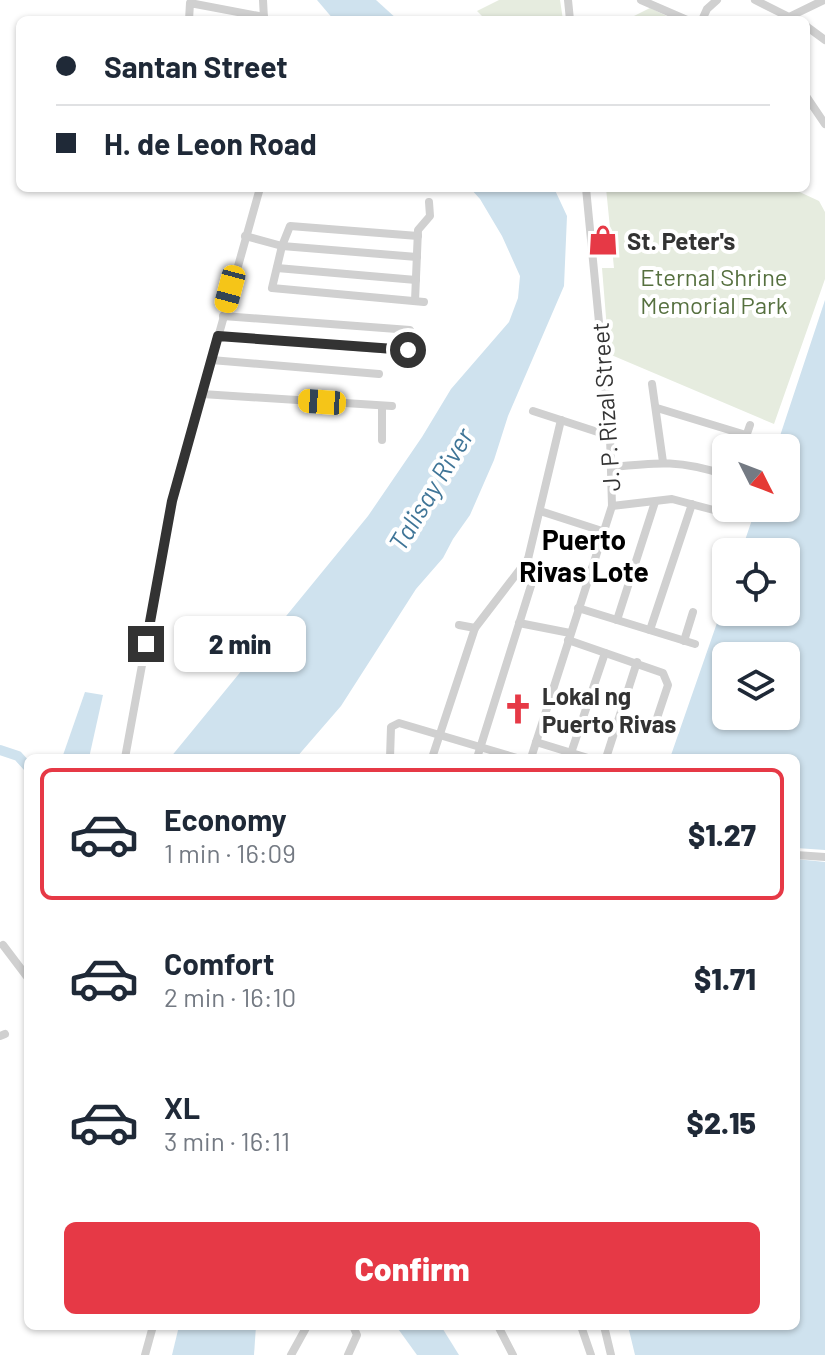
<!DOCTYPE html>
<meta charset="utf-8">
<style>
:root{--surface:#fff;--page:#f2f2f3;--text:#1f2937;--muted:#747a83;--line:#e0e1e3;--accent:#e63946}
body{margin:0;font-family:Barlow,sans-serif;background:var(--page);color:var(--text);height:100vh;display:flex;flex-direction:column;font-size:30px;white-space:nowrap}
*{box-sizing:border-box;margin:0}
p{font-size:26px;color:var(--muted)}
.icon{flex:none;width:44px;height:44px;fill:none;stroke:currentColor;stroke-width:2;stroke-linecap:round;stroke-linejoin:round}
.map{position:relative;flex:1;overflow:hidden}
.side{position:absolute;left:24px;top:754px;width:776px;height:576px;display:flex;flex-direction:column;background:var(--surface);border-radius:12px;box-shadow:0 2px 6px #0004}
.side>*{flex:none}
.hud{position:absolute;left:16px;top:16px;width:794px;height:176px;border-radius:12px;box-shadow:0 2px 6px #0004;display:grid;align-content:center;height:176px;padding:0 40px;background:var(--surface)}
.needle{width:52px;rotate:132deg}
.controls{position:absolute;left:712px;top:434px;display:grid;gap:16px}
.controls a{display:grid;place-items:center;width:88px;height:88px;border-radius:12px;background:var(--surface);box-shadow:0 2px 6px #0004;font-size:40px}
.end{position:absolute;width:36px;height:36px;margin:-18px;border:10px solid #333;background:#fff;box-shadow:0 0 0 4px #fff}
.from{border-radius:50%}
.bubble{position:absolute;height:56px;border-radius:12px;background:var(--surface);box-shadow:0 2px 6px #0004;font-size:26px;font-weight:800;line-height:56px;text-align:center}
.car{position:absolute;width:24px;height:48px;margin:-24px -12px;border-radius:10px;box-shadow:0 0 6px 2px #0007;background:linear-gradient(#f5c518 24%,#345 0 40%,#f5c518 0 76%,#345 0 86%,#f5c518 0)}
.hud b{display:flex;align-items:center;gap:28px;height:76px;font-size:30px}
.hud b+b{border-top:2px solid var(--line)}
.hud i{width:20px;height:20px;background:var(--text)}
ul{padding:14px 0 0;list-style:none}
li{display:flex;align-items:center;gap:24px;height:132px;margin:0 16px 12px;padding:0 24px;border:4px solid transparent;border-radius:12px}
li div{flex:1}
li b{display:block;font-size:30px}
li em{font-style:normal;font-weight:800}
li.on{border-color:var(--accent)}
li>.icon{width:72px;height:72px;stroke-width:1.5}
.action{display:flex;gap:16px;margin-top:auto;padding:16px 40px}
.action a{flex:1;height:92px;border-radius:12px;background:var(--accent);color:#fff;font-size:32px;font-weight:800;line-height:92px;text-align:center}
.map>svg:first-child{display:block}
.green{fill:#e6ecdf}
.water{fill:#cfe2ee;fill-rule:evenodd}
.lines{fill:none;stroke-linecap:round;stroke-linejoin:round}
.river{stroke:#cfe2ee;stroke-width:10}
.minor{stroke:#d0d0d0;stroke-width:8}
.route{stroke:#333;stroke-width:10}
.labels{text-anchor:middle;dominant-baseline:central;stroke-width:8;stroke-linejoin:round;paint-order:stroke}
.poi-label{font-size:24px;font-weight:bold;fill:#333;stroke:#fff;text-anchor:start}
.park-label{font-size:24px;fill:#56703f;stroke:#fff}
.street-label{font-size:24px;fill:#333;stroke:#fff}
.water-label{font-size:26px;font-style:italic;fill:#3f7597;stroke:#fff}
.quarter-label{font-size:28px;font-weight:bold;fill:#000;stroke:#fff}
</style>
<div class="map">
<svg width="825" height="1355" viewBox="0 0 825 1355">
<rect width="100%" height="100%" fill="#fff"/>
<g class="green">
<polygon points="499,0 560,0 563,20 486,20 477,11"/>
<polygon points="650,8 675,20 626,20"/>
<polygon points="606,188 791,188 819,201 825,212 825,279 774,424 609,354 602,268 614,268"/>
</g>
<g class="water">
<polygon points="317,0 376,0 398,20 334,20"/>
<polygon points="470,188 554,188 567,216 564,286 508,416 494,460 470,515 453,539 443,558 416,589 341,706 296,758 170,758 368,516 422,437 451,389 509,322 518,298 520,276 502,236 480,199"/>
<path d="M825,300V850L796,848V758H670L726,597V612H786V552H741L756,508H786V448H776ZM786,656V716H726V656Z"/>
<polygon points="85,692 103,695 89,758 62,758"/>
<polygon points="796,859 825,862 825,1355 635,1355 628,1326 796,1326"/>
<polygon points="179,1326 256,1326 254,1355 172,1355"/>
<polygon points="396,1326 441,1326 459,1355 417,1355"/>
</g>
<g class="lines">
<polyline class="river" points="0,750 18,756 28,767"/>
<g class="minor">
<polyline points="263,0 264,19"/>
<polyline points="568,0 570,20"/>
<polyline points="641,0 687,20"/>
<polyline points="755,0 795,20"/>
<polyline points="789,17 824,0"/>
<polyline points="189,20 190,3 264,17"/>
<polyline points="702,20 707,9 717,0"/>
<polyline points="806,26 825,40"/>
<polyline points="806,96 825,124"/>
<polyline points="245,236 282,246 417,257"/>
<polyline points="418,236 290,226 282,246 272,288 424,302"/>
<polyline points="277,268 416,280"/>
<polyline points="415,301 418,230 430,216 429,202"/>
<polyline points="218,336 406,351 412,335 410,330 223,316"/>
<polyline points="211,360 379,374"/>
<polyline points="652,384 663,462"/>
<polyline points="202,394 392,406"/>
<polyline points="657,408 746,435"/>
<polyline points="533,411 610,436"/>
<polyline points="382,440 382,406"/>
<polyline points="742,448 750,425"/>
<path d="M612,467C659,462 681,460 726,475"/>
<polyline points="612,506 672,499 725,513"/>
<polyline points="540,511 602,531"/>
<polyline points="578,608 695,644"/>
<polyline points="617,620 655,502"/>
<polyline points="519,623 570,633"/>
<polyline points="459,625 475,628"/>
<polyline points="650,630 692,504"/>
<polyline points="568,640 663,673 668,685 653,730"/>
<polyline points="684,641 693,612"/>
<polyline points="536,742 588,758"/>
<polyline points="571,753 605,653"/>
<polyline points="125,758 172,501 260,188"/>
<polyline points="390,758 391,727 399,723 517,758"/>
<polyline points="432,758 475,628 528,559"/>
<polyline points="477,758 534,576 528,559 561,420"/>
<polyline points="531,758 612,506 610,436 586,188"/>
<polyline points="606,758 637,662"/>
<polyline points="796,855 825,857"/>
<polyline points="3,945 28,978"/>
<polyline points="0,1036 5,1034"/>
<polyline points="465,1326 466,1326"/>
<polyline points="498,1326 513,1355"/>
<polyline points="581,1326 591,1355"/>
<polyline points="604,1326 611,1355"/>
<polyline points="145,1355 153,1326"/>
<polyline points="291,1355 307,1326"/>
<polyline points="348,1355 357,1335 353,1326"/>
</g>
</g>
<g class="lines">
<polyline class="route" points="146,644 172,501 218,336 408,350"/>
</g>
<defs>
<g id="shop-bare" transform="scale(2.4)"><path d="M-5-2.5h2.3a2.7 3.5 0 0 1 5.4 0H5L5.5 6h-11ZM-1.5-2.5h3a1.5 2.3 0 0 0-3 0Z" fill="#e63946" stroke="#fff" stroke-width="2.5" paint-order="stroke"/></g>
<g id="church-bare" transform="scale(2.4)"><path d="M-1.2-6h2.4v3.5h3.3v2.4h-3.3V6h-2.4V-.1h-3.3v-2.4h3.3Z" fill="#e63946" stroke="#fff" stroke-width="2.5" paint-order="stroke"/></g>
</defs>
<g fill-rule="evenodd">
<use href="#shop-bare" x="603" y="240"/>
<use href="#church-bare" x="518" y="709"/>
</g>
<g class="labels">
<g class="poi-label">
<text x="627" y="240">St. Peter's</text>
<text x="542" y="695">Lokal ng<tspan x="542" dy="28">Puerto Rivas</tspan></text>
</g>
<g class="park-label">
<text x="714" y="276">Eternal Shrine<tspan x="714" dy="28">Memorial Park</tspan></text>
</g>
<g class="street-label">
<text transform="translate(605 407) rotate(-94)">J. P. Rizal Street</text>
</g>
<g class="water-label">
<text transform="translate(430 489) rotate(-59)">Talisay River</text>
</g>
<g class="quarter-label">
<text x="584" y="539">Puerto<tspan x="584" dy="32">Rivas Lote</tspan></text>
</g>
</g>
</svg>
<div class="controls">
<a><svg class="needle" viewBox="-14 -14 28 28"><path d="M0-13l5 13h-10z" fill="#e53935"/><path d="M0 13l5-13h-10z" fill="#747a83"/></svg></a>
<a><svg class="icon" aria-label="locate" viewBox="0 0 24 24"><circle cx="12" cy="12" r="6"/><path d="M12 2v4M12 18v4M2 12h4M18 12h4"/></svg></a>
<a><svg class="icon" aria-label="layers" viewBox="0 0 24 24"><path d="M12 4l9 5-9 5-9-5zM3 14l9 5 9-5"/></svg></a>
</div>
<i class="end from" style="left:408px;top:350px"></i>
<i class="end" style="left:146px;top:644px"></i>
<div class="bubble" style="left:174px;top:616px;width:132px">2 min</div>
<i class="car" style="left:230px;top:289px;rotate:195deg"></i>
<i class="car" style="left:322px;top:402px;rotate:274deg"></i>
<div class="hud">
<b><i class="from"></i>Santan Street</b>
<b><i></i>H. de Leon Road</b>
</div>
<section class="side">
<ul>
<li class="on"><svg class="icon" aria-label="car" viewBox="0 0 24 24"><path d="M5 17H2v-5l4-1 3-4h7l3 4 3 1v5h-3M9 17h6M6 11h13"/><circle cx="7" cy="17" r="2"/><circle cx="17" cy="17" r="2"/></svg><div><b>Economy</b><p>1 min · 16:09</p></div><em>$1.27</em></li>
<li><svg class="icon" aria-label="car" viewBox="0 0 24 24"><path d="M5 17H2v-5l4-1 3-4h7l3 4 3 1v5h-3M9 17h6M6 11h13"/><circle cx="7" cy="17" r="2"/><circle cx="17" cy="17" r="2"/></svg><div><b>Comfort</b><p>2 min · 16:10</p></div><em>$1.71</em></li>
<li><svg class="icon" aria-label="car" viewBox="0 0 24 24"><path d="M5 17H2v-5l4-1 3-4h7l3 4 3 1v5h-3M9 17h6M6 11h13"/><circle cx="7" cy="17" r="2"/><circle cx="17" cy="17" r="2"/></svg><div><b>XL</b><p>3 min · 16:11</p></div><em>$2.15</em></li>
</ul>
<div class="action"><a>Confirm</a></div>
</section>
</div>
